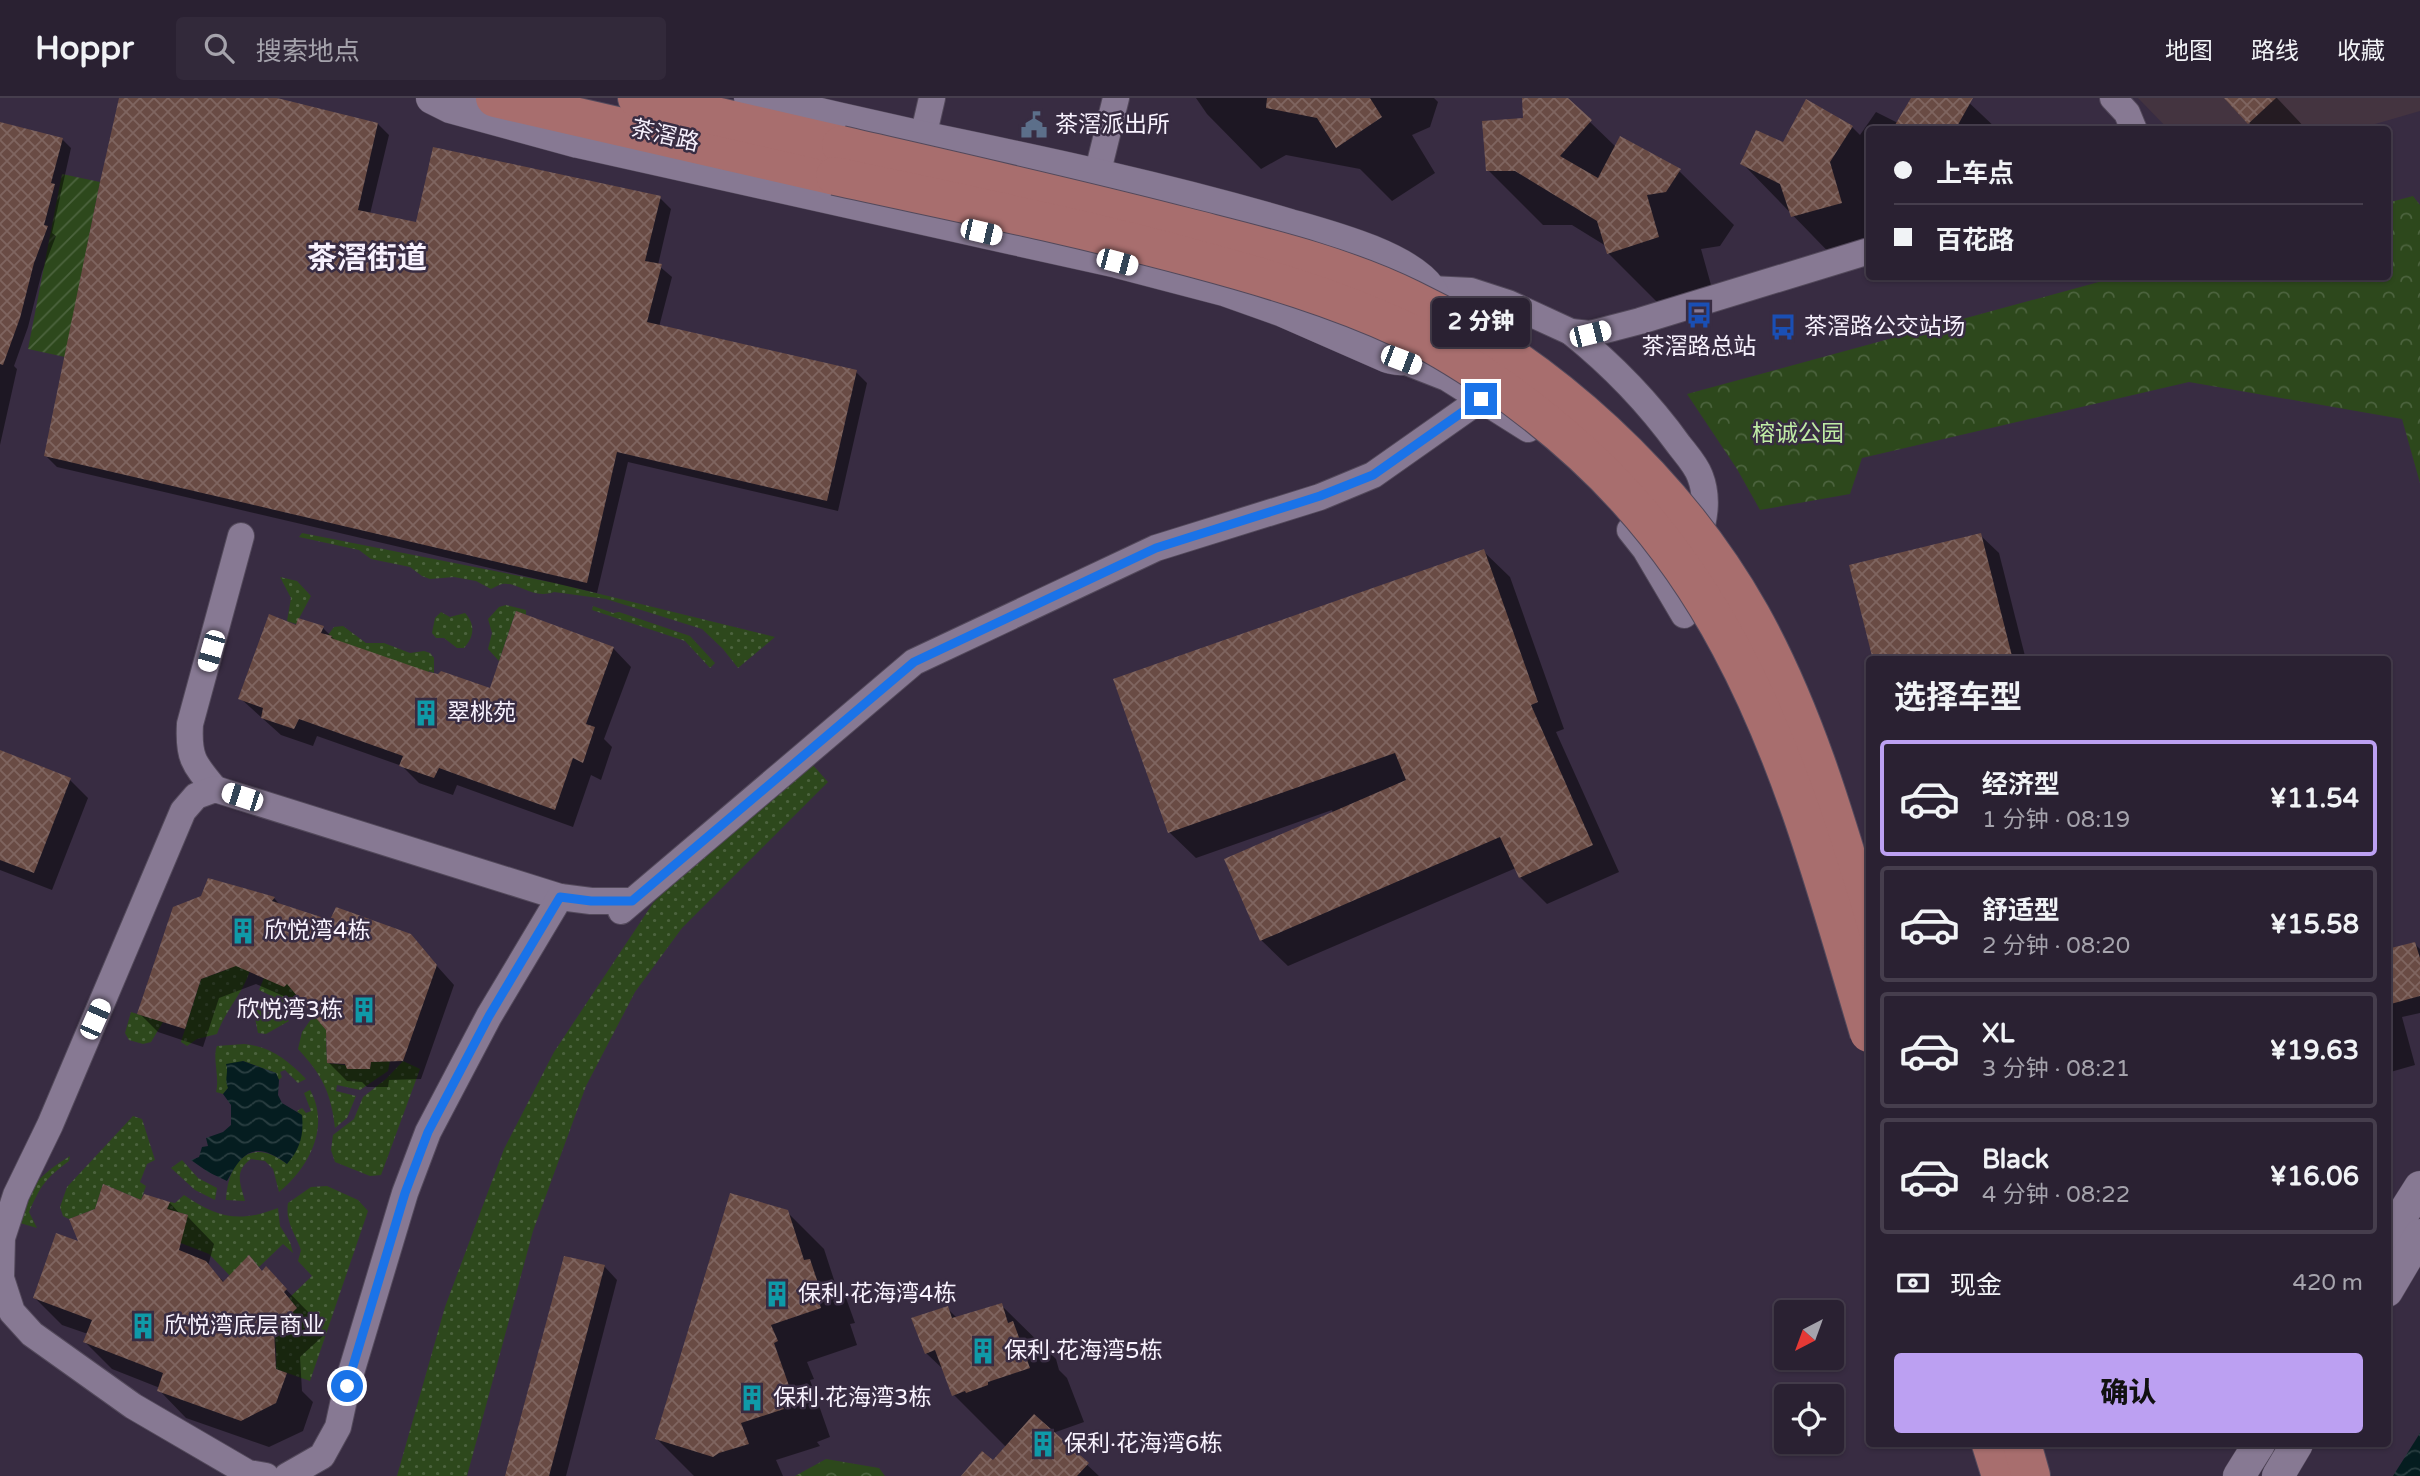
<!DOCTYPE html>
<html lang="zh">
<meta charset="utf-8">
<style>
:root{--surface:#2a2132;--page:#32293a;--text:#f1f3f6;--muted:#a5a3ac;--line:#463e4d;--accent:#bca0f2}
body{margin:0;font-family:"Varela Round","Noto Sans SC",sans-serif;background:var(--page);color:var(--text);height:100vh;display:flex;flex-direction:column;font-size:26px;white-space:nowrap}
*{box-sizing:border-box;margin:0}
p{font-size:23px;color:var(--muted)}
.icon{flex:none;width:38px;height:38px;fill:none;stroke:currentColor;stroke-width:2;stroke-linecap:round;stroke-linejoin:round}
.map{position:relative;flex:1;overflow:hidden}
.details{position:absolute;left:1866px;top:558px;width:525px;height:791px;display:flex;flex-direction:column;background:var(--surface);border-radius:7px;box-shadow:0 2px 5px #0004,0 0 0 2px var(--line)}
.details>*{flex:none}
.guide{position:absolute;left:1866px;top:28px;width:525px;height:154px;border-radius:7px;box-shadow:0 2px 5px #0004,0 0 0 2px var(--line);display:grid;align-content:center;height:154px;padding:0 28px;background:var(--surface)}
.needle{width:46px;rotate:221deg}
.tools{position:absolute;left:1774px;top:1202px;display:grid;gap:14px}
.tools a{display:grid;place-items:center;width:70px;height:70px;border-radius:7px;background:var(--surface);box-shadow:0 2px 5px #0004,0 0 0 2px var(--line);font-size:35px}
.end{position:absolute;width:32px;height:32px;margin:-16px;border:9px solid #1a73e8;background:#fff;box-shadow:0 0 0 4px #fff}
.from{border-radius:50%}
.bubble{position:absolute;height:49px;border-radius:7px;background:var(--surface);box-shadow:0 2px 5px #0004,0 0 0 2px var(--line);font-size:23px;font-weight:800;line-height:49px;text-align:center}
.car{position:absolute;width:21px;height:42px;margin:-21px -10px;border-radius:9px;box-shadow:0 0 5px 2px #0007;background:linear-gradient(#fff 24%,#345 0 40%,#fff 0 76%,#345 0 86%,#fff 0)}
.guide b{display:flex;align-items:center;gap:24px;height:66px;font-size:26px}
.guide b+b{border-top:2px solid var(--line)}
.guide i{width:18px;height:18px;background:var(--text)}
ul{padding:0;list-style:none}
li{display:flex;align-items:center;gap:21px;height:116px;margin:0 14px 10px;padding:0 14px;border:4px solid var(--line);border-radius:7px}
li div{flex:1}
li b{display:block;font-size:26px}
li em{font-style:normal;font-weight:800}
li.active{border-color:var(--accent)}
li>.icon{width:63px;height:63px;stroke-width:1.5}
h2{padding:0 28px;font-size:32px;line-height:84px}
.pay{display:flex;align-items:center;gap:18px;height:77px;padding:0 28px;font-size:26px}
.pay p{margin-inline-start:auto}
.button{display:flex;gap:14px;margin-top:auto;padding:14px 28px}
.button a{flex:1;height:80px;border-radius:7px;background:var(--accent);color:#111;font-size:28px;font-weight:800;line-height:80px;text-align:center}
header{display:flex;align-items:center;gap:42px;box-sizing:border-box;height:98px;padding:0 35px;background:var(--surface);border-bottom:2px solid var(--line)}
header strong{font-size:33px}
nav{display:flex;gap:38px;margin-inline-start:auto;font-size:24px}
.search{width:490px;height:63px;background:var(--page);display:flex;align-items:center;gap:18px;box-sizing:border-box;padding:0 24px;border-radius:7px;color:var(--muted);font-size:26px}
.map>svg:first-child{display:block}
.education{fill:#443440}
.grass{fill:url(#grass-dots)}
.park{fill:url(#park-crowns)}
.garden{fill:url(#garden-furrows)}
.water{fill:url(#water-waves)}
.shadow{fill:#0007}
.building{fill:url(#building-cross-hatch)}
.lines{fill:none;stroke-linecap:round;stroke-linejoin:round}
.minor-casing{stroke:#53495b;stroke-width:28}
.tertiary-casing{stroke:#53495b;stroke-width:33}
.primary-casing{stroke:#53495b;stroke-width:40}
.minor{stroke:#877993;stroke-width:26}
.tertiary{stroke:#877993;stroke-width:32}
.primary{stroke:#a86e6e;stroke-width:38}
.primary-bridge-casing{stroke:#53495b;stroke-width:40;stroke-linecap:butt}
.primary-bridge{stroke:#a86e6e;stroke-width:38}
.route{stroke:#1a73e8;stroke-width:9}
.labels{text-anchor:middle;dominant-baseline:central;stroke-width:5;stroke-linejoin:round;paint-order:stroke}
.poi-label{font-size:23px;fill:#f8f2fe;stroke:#382c42;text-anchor:start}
.street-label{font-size:23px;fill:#f8f2fe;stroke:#382c42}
.park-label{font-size:23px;fill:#bfeca5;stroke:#382c42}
.district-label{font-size:30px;font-weight:bold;fill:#f8f2fe;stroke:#382c42}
</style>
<header>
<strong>Hoppr</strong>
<div class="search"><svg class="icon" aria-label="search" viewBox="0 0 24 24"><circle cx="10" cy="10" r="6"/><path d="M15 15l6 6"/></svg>搜索地点</div>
<nav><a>地图</a><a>路线</a><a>收藏</a></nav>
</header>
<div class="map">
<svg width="2420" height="1378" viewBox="0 0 2420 1378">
<defs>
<pattern id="grass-dots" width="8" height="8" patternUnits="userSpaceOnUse" patternTransform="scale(1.75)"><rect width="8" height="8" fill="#2d481c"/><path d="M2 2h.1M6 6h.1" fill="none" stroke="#4c633e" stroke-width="1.8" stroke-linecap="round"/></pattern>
<pattern id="park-crowns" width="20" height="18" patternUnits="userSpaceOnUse" patternTransform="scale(1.75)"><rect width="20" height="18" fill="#2d481c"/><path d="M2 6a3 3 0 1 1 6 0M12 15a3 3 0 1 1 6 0" fill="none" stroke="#4c633e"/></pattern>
<pattern id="garden-furrows" width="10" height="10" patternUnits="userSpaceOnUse" patternTransform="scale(1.75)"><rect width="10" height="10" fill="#2d481c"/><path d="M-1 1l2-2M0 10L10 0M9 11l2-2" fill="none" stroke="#4c633e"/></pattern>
<pattern id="water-waves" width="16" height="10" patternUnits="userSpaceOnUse" patternTransform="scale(1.75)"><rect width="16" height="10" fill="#051d20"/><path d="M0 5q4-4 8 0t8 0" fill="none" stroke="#2a3e41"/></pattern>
<pattern id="building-cross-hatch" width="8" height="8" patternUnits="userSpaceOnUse" patternTransform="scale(1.75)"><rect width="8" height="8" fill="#694b44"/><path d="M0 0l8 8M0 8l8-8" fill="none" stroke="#7f6560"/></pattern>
</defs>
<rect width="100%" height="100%" fill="#382c42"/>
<polygon class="education" points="2138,0 2420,0 2420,13 2358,31 2169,32"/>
<g class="grass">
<path d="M302,435L555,485L775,539L738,570L723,551L702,531L606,501L554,494C532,502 517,483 502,486C498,487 495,489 491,491L476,483L454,479L430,481L422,478L410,469L371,461L359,452L299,439Z"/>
<polygon points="280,479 297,483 311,498 296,526 287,523 291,500"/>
<polygon points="506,507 526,512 526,517 516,513 499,563 488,551 492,535 488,521 499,509"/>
<polygon points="593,508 613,515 619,514 690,538 715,565 710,570 685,543 592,512"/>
<path d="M441,514L450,519L465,515C476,527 474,539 464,550H457L444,540H436L432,535L435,520Z"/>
<polygon points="343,528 366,545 384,545 410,555 424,553 430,555 434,560 434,575 429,573 427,581 329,546 332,538 328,537 334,529"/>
<polygon points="803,656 828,684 682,830 635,894 586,988 533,1133 467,1378 397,1378 445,1209 504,1051 554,954 653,805"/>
<path d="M223,863L252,864C247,892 226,910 217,936L197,941L187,948L181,944L201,881L226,872Z"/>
<polygon points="266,875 291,883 304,906 292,914 280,902 259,892"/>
<polygon points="257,906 271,907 289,923 266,936 258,935 254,915"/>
<polygon points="131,914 163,924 151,944 143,946 129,942 125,935"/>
<path d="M314,917L338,938H326L327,965L370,970L371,964L390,963L388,973L360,992L337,987L336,993L356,998L347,1020L335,1030C331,994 322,977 298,951L302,934Z"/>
<path d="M244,946C270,948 288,962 306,981L298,985L285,972L280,974L282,979L279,982L276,975L243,963L229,974L228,990L223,996L216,994C220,979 212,960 217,948Z"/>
<polygon points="403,963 420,971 381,1077 370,1078 335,1064 331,1052 333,1037 354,1021 363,999 386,981"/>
<path d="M310,992C331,1029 308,1071 279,1094L273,1071L265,1063L251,1061C234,1073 240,1085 245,1103L226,1102C228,1063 250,1038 287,1066L302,1018L297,1013L302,1010L306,1015L311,1013L304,995Z"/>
<polygon points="133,1018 142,1021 155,1062 147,1066 140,1084 146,1088 141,1102 103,1086 95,1111 69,1121 63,1118 60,1109 67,1089"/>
<path d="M70,1058L69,1063C45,1081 41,1087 29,1114L37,1130L20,1125C23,1091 43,1075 70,1058Z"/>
<polygon points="182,1062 198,1080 217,1090 215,1102 195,1092 171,1070"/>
<path d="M327,1088L358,1102L368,1113L310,1283L276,1271C278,1234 266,1239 297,1210L289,1200L312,1178L298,1163L301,1152C295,1135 285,1124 288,1105L311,1089Z"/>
<path d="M184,1097C217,1120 240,1125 278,1110L280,1128L290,1144L293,1155L283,1146L259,1169L249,1157L232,1180L209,1156L173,1142L188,1117L167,1111L170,1104L175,1105Z"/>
</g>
<g class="park">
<polygon points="2413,98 2420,107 2420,385 2402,321 2189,284 1862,360 1850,396 1760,412 1737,371 1687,296 2117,179 2387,178 2387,105"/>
<polygon points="826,1361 879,1370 885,1378 795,1378"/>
</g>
<polygon class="garden" points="62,76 100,84 65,259 28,251"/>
<g class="water">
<path d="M243,963L276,975L279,982L278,997L282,1005L302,1017C304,1037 300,1051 287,1066C256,1043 243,1052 227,1083L208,1074L191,1062L199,1059L202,1049L208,1048L206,1040L223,1034L231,1027V1007L223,996L228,990C224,980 229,975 226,966Z"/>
<polygon points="2420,1335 2420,1378 2393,1378"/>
</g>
<g class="shadow">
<polygon points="122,0 269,0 378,26 389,37 370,116 417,126 660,100 671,111 658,167 672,179 659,229 856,274 867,285 838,413 628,364 597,495 57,369 46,358"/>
<polygon points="1196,0 1434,0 1438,4 1430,29 1412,37 1435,75 1392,103 1360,71 1286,57 1261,71 1207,16"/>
<polygon points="1523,0 1565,0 1616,49 1679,73 1734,127 1720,148 1701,151 1713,194 1663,210 1608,155 1606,148 1572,127 1543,127 1488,72 1525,21"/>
<polygon points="1913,0 1964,0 1998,32 1869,32 1869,167 1847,173 1742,65 1784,46 1852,29 1860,37 1876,14 1898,25"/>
<polygon points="2226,0 2277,0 2307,32 2256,32"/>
<polygon points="0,26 62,41 71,50 52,135 56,138 42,174 28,229 14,268 17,271 0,347"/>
<polygon points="1980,437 1999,455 2026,562 1875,562"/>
<polygon points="1483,453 1510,479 1564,631 1556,634 1619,774 1547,806 1520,779 1516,770 1288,868 1261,842 1333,715 1332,712 1196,760 1169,734"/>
<polygon points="297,529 323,530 337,544 428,576 491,592 613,550 631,569 604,641 612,649 601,682 591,677 573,729 457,687 453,697 419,685 402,668 317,638 313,648 281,637 240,600"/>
<polygon points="0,654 70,682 88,700 52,792 0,772"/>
<polygon points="274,800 281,808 331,824 410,838 454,887 421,981 389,982 388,989 367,989 362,984 347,983 328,964 328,931 305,905 304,907 256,886 219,900 203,949 158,934 139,915"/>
<polygon points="2415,846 2420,851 2420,915 2402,919 2415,967 2387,975 2387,853"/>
<polygon points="145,1098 170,1105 181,1117 187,1118 214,1146 208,1168 225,1185 249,1159 263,1174 266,1171 313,1219 310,1222 323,1238 300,1259 302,1293 313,1304 303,1333 269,1349 186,1320 159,1292 160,1290 112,1271 85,1244 88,1236 62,1227 35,1200 81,1146 142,1105"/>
<polygon points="787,1114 824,1151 837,1191 846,1200 855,1225 850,1226 857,1247 807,1264 814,1281 810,1282 830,1339 817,1344 820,1348 776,1362 783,1378 694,1378 657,1341"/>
<polygon points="604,1168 617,1182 566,1378 507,1378"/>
<polygon points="1001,1207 1056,1261 1059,1272 1067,1280 1084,1324 1053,1335 1099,1378 963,1378 994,1364 1007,1350 954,1297 945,1273 926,1255 947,1210 957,1220"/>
</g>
<g class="building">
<polygon points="119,0 277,0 378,25 358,112 416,124 433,49 661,98 645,163 662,166 647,224 857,272 827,403 617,354 587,485 44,358 100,84"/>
<polygon points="1267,0 1370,0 1382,19 1336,50 1317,20 1266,10"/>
<polygon points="1522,0 1568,0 1592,22 1560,58 1598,80 1620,38 1681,71 1666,94 1647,97 1659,139 1607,156 1597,123 1515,73 1486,73 1482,23 1523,20"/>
<polygon points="1911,0 1973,0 1955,32 1892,32"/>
<polygon points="2224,0 2276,0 2248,26"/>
<polygon points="1806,1 1853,28 1830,64 1842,105 1791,119 1780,86 1740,66 1756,32 1783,44"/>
<polygon points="0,24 63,40 51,85 55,86 44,127 48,128 34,165 20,220 3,267 0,266"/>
<polygon points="1981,435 2013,562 1916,562 1915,556 1892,562 1873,562 1849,467"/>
<polygon points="1484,451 1538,604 1531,607 1593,747 1519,780 1500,739 1260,843 1224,761 1406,682 1395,655 1168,735 1113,581"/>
<polygon points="516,513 614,549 586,626 595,629 583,665 573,660 555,712 439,670 434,680 399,668 403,658 299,621 294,631 261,620 263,610 238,601 269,516 296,527 298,520 324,528 321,535 332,538 331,540 429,574 438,576 441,573 490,590"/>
<polygon points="0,652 71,680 34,775 0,762"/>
<polygon points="208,780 275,799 272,803 330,822 336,809 411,836 437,867 403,963 371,964 370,971 347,971 345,966 327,965 326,932 287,886 284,889 236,868 201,881 185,931 137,916 173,809 201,798"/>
<polygon points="2415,844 2420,860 2420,898 2387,907 2387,851"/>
<polygon points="103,1086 141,1102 144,1096 170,1104 167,1111 188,1117 179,1152 206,1163 223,1184 249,1157 262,1173 266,1168 287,1191 284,1194 297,1210 274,1232 276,1271 287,1275 276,1305 241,1323 157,1293 163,1275 83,1244 92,1222 33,1200 56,1135 78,1143 69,1121 95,1111"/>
<polygon points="730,1095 788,1112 804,1162 810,1161 819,1188 814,1189 821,1210 771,1227 778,1243 774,1245 794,1302 781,1306 784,1311 741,1325 749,1346 719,1355 713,1359 655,1341"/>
<polygon points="564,1158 605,1167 549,1378 505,1378"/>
<polygon points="1002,1205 1008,1225 1013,1223 1030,1270 988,1284 988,1287 966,1295 965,1293 952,1298 935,1252 925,1256 911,1220 948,1208 952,1220"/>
<polygon points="1034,1316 1089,1365 1077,1378 961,1378 982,1353 993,1362"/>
</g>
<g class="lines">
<g class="minor-casing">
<g id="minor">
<polyline points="2113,0 2127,15 2134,32"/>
<polyline points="923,39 932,0"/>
<polyline points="1097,77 1116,0"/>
<polyline points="1430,191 1471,193 1508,205 1571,234 1590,236 1640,223 1869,153"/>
<path d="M1571,234C1612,267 1648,304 1679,347C1686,356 1696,367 1700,378C1709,401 1704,423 1697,446"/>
<polyline points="1401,262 1447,280 1528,331"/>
<polyline points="1630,432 1645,451 1684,517"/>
<path d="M215,691C194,666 188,660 190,626L241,438"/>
<polyline points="621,813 914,564 1156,450 1320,399 1373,377 1481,301"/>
<polyline points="266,1378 248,1375 133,1308 32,1236 12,1214 1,1180 2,1140 16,1097 50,1027 183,713 196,698 215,691 560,799 591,803 632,803"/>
<polyline points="287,1378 322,1358 338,1329 347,1288 405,1095 428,1034 489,918 560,799"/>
</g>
</g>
<g class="tertiary-casing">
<g id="tertiary">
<path d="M432,0L450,9L578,44L1117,164L1224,192L1283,213L1388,259C1393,260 1398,262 1403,261C1427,256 1444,211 1430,191C1407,158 1325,137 1287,126C1168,91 1047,65 926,40C867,27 809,13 750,0"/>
<polyline points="2387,1141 2420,1089"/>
<polyline points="2387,1193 2420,1137"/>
<polyline points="2239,1378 2259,1346"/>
<polyline points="2278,1378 2297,1346"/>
</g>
</g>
<g class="primary-casing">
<g id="primary">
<polyline points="495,0 835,78"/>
<polyline points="637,0 841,47"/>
<polyline points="1991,1346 2001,1378"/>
<polyline points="2022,1346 2031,1378"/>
</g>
</g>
<use href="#minor" class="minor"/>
<use href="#tertiary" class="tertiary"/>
<use href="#primary" class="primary"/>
<g class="primary-bridge-casing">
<g id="primary-bridge">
<path d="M841,47C958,74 1075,100 1190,130C1264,149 1342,167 1411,201C1549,267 1676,384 1751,517C1806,616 1837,725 1869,833"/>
<path d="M835,78C954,104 1075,128 1193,160C1264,179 1335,200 1402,231C1433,245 1463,264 1491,283C1594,354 1671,437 1730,548C1795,669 1830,805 1869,935"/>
</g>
</g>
<use href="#primary-bridge" class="primary-bridge"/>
</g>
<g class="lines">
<polyline class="route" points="347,1288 405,1095 428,1034 489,918 560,799 591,803 632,803 914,564 1156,450 1320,398 1373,377 1481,301"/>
</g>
<defs>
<g id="civic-bare" transform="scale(2.1)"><path d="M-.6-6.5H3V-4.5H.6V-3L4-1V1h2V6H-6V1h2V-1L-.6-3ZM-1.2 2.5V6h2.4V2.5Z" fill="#5c6f8a" stroke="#382c42" stroke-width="2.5" paint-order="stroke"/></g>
<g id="bus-bare" transform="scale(2.1)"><path d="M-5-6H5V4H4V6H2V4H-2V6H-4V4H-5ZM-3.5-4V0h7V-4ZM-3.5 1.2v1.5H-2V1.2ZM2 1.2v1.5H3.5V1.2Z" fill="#1a4fb4" stroke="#382c42" stroke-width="2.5" paint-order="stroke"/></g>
<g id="building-bare" transform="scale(2.1)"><path d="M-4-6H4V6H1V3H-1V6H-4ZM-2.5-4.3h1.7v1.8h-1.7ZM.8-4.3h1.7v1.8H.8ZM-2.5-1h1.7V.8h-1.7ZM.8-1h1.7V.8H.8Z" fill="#0f9aa8" stroke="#382c42" stroke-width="2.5" paint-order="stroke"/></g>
</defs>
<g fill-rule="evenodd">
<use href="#civic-bare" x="1034" y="27"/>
<use href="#bus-bare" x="1699" y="217"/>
<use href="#bus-bare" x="1783" y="229"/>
<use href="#building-bare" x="426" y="615"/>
<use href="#building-bare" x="243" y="833"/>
<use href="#building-bare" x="364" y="912"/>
<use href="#building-bare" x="777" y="1196"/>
<use href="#building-bare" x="143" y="1228"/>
<use href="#building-bare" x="983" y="1253"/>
<use href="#building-bare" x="752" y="1300"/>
<use href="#building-bare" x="1043" y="1346"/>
</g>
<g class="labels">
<g class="poi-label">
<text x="1055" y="27">茶滘派出所</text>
<text x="1804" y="229">茶滘路公交站场</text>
<text x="1699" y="249" text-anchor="middle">茶滘路总站</text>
<text x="447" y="615">翠桃苑</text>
<text x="264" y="833">欣悦湾4栋</text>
<text x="343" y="912" text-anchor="end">欣悦湾3栋</text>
<text x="798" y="1196">保利·花海湾4栋</text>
<text x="164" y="1228">欣悦湾底层商业</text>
<text x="1004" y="1253">保利·花海湾5栋</text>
<text x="773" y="1300">保利·花海湾3栋</text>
<text x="1064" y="1346">保利·花海湾6栋</text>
</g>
<g class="street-label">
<text transform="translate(665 38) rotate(13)">茶滘路</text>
</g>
<g class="park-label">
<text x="1798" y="336">榕诚公园</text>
</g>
<g class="district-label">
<text x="367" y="160">茶滘街道</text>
</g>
</g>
</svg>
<div class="tools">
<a><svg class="needle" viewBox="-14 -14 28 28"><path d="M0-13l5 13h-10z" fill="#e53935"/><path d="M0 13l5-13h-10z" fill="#a5a3ac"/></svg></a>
<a><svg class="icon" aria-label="locate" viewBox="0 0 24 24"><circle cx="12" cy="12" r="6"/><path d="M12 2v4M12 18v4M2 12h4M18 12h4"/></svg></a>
</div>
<i class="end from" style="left:347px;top:1288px"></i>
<i class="end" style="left:1481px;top:301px"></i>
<div class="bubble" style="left:1432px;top:200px;width:98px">2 分钟</div>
<i class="car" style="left:981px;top:134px;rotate:103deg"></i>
<i class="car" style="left:1117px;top:164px;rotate:105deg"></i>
<i class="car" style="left:1590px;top:236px;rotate:76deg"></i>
<i class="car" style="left:1401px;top:262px;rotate:111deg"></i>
<i class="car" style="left:211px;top:553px;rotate:196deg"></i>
<i class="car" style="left:242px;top:699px;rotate:288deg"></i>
<i class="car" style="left:95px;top:921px;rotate:24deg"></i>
<div class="guide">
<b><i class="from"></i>上车点</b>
<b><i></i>百花路</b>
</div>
<section class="details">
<h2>选择车型</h2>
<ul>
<li class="active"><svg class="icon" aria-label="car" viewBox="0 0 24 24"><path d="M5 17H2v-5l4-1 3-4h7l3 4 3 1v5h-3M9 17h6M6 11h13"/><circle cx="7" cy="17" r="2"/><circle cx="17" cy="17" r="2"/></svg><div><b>经济型</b><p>1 分钟 · 08:19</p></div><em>¥11.54</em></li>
<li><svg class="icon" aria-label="car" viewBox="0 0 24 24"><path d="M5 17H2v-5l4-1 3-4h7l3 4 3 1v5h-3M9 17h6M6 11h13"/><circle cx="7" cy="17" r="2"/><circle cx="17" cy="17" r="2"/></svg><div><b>舒适型</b><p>2 分钟 · 08:20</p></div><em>¥15.58</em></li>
<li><svg class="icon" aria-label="car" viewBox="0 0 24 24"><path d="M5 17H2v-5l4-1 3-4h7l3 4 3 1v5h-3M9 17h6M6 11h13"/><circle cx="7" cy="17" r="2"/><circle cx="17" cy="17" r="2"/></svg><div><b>XL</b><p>3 分钟 · 08:21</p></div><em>¥19.63</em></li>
<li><svg class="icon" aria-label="car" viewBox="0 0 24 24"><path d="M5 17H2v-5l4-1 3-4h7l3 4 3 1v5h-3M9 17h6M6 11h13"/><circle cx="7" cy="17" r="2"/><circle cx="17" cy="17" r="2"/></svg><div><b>Black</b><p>4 分钟 · 08:22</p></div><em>¥16.06</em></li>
</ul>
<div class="pay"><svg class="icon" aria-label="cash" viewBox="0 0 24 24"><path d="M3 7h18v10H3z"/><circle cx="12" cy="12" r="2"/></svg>现金<p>420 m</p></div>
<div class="button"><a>确认</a></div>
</section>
</div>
